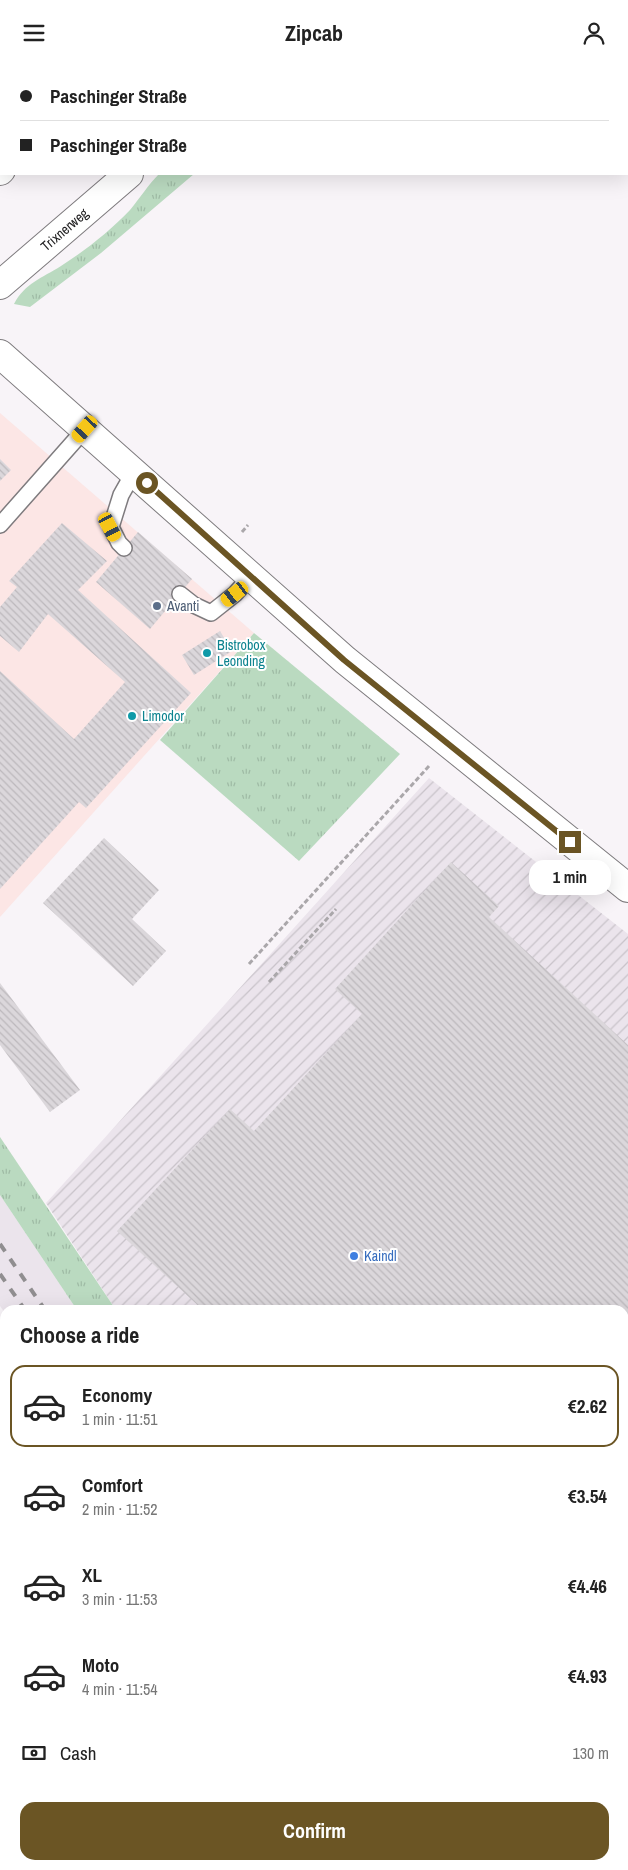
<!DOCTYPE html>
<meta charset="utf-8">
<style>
:root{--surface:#fff;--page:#f2f2f2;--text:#222;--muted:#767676;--line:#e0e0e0;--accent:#6b5524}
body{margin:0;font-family:"Archivo Narrow",sans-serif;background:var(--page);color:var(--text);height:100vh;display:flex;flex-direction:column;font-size:19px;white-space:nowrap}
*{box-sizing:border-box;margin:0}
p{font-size:16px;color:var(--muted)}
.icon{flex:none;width:28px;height:28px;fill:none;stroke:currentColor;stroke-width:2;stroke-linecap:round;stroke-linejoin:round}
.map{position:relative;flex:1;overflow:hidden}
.side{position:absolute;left:0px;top:1240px;width:629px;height:565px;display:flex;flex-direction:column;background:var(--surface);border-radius:15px 15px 0 0;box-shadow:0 5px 20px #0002}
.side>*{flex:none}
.guide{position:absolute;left:0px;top:0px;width:629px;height:110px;box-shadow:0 5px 20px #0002;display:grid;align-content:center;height:110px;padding:0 20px;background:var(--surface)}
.end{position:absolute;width:22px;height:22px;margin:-11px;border:6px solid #6b5524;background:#fff;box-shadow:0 0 0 2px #fff}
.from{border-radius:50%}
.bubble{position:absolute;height:35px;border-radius:15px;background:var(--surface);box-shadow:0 5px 20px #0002;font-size:16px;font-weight:700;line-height:35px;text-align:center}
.car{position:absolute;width:15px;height:30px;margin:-15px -8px;border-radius:6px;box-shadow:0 0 4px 1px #0007;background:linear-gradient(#f5c518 24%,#345 0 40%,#f5c518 0 76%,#345 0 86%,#f5c518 0)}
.guide b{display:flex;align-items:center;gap:18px;height:48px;font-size:19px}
.guide b+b{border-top:1px solid var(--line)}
.guide i{width:12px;height:12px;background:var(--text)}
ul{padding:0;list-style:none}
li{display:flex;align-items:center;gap:15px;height:82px;margin:0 10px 8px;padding:0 10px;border:2px solid transparent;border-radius:15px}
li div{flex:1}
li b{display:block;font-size:19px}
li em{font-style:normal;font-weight:700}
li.active{border-color:var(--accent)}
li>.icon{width:45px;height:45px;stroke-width:1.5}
h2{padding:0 20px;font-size:22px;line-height:60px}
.pay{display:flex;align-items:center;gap:12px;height:55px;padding:0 20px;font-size:19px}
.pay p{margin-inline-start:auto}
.cta{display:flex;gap:10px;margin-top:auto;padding:10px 20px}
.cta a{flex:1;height:58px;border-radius:15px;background:var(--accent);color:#fff;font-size:20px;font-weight:700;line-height:58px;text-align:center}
header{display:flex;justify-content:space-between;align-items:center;height:65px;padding:0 20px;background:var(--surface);font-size:22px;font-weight:700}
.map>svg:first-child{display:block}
.commercial{fill:#fce6e5}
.industrial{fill:url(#industrial-furrows)}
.built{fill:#ebe4ec}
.grass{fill:url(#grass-tufts)}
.forest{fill:url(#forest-firs)}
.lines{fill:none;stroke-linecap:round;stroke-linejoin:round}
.stream{stroke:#7c9ac3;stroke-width:9}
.building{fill:url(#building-back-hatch)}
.lane-casing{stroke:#7e7b7e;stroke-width:18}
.street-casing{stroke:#7e7b7e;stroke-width:30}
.secondary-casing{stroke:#7e7b7e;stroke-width:30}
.path{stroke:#aaa7aa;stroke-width:3;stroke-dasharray:5 2.5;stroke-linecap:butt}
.lane{stroke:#fff;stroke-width:15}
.street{stroke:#fff;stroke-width:28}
.secondary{stroke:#fff;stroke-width:28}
.rail{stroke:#908e90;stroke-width:4;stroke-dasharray:9 9;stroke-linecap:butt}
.route{stroke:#6b5524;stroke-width:6}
.service-dot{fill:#5c6f8a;stroke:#fff;stroke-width:2}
.culture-dot{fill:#0f9aa8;stroke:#fff;stroke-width:2}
.shop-dot{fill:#3f7fe0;stroke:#fff;stroke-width:2}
.labels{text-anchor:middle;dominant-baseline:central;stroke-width:4;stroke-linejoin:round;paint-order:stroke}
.street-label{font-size:14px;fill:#1f1e1f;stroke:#fff}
.service-label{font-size:14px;fill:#4e5e75;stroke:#fff;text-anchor:start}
.culture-label{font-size:14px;fill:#0d838f;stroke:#fff;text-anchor:start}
.shop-label{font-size:14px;fill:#366cbe;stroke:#fff;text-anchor:start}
</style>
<header><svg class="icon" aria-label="menu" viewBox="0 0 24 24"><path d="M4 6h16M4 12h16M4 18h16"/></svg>Zipcab<svg class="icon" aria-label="person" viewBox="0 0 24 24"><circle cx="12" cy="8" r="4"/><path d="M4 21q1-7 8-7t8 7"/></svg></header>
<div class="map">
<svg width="628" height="1805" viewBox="0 0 628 1805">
<defs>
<pattern id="industrial-furrows" width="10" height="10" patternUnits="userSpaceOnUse" patternTransform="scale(1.25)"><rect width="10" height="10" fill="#ebe4ec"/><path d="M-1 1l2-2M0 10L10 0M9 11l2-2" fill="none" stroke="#c9c3ca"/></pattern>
<pattern id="grass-tufts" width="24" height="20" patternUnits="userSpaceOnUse" patternTransform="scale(1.25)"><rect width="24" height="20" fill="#badac0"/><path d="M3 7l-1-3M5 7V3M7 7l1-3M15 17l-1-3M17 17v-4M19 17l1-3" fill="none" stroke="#9fbba5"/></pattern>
<pattern id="forest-firs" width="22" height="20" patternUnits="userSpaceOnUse" patternTransform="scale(1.25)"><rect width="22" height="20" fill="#badac0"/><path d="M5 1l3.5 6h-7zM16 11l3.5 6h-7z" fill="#9fbba5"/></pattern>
<pattern id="building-back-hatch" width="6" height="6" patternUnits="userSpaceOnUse" patternTransform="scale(1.25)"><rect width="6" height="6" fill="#dbd7db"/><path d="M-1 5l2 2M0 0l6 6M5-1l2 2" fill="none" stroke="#bcb8bc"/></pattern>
</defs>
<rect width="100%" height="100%" fill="#f8f4f8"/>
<polygon class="commercial" points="0,348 254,568 0,852"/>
<polygon class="industrial" points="429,713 628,869 628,1582 624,1587 624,1245 116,1245 46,1138"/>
<g class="built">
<polygon points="0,1130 77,1245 5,1245 5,1248 0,1241"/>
<polygon points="0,1682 5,1687 5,1733 0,1727"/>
<polygon points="66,1800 108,1800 113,1805 71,1805"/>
<polygon points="392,1800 458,1800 462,1805 396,1805"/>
</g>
<g class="grass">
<path d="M159,109H194L101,188L30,242L14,239C25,218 42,213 61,201C86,185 110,166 130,145C140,133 148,120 159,109Z"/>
<polygon points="254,568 400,689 299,796 160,675"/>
<polygon points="0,1072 116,1245 77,1245 0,1130"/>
<polygon points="5,1341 5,1484 0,1483 0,1346"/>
<polygon points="0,1579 5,1581 5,1687 0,1682"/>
<polygon points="108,1800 326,1800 329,1805 113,1805"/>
<polygon points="458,1800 494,1800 497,1805 462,1805"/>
</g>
<g class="forest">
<polygon points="0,1483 5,1484 5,1581 0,1579"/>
<polygon points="326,1800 392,1800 396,1805 329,1805"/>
</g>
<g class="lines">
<g class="stream">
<polyline points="0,1522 5,1525"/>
<polyline points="365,1800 369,1805"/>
</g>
</g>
<g class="building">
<polygon points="0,394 11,405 0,416"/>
<polygon points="62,458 107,496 78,525 191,628 86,743 79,737 0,824 0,606 74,674 125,617 48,549 19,587 0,571 0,542 17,522 9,516"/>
<polygon points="138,467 192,514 150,564 96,517"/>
<polygon points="220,566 232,586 194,610 182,590"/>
<polygon points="104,773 159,825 132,854 166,886 133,921 43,838"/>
<polygon points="451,797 499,841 489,852 628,980 628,1508 624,1512 624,1245 203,1245 117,1166 230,1044 254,1066 362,949 335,924"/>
<polygon points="0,918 80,1025 50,1047 0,980"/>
</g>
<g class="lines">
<g class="lane-casing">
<g id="lane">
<polyline points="0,460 85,364"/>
<polyline points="124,483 119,478 111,462 121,430 134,407"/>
<polyline points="180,529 194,540 211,548 235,529 250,512"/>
</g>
</g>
<g class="street-casing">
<g id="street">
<polyline points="246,1 248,0"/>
<polyline points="0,106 1,105"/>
<path id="s1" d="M0,220L129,109"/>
</g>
</g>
<g class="secondary-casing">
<polyline id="secondary" points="0,289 345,595 628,823"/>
</g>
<g class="path">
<polyline points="46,0 47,1"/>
<polyline points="242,467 248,460"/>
<polyline points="249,899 430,700"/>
<polyline points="269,917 336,844"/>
</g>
<use href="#lane" class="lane"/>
<use href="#street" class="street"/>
<use href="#secondary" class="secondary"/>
<g class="rail">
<polyline points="0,1179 45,1245"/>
<polyline points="0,1209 25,1245"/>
<polyline points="0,1708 5,1713"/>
<polyline points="84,1800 89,1805"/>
<polyline points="413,1800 417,1805"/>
<polyline points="437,1800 441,1805"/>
</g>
</g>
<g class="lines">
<polyline class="route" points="147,418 344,595 570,777"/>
</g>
<circle class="service-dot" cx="157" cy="541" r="5"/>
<g class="culture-dot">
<circle cx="207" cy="588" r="5"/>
<circle cx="132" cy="651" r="5"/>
</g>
<circle class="shop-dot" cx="354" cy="1191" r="5"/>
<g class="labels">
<g class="street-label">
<text stroke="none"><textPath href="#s1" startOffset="85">Trixnerweg</textPath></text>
</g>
<g class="service-label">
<text x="167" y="541">Avanti</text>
</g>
<g class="culture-label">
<text x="217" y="580">Bistrobox<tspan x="217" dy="16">Leonding</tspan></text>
<text x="142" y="651">Limodor</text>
</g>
<g class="shop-label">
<text x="364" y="1191">Kaindl</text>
</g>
</g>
</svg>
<i class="end from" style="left:147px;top:418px"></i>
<i class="end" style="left:570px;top:777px"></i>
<div class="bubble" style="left:529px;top:795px;width:82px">1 min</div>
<i class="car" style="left:85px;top:364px;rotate:222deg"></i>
<i class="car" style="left:110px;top:462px;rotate:152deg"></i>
<i class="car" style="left:235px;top:529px;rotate:232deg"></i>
<div class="guide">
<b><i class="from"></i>Paschinger Straße</b>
<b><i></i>Paschinger Straße</b>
</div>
<section class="side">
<h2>Choose a ride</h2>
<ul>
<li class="active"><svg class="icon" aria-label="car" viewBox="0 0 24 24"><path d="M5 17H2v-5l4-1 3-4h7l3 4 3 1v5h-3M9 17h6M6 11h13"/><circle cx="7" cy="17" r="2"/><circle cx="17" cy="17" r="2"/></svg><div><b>Economy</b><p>1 min · 11:51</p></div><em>€2.62</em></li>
<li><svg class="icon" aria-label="car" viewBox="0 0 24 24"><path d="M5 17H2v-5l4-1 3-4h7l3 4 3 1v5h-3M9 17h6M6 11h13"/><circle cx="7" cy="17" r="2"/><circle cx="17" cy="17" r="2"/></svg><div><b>Comfort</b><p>2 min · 11:52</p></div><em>€3.54</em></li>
<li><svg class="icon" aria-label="car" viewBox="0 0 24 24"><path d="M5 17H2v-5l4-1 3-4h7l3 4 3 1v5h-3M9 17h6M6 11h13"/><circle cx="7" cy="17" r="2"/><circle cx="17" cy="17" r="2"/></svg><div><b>XL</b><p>3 min · 11:53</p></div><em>€4.46</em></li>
<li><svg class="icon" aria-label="car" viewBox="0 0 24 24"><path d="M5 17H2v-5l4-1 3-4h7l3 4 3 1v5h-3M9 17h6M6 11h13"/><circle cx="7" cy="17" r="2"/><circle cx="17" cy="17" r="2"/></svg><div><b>Moto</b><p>4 min · 11:54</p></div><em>€4.93</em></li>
</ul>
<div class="pay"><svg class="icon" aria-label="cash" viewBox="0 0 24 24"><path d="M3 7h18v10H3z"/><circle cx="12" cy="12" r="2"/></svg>Cash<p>130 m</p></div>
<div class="cta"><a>Confirm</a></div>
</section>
</div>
